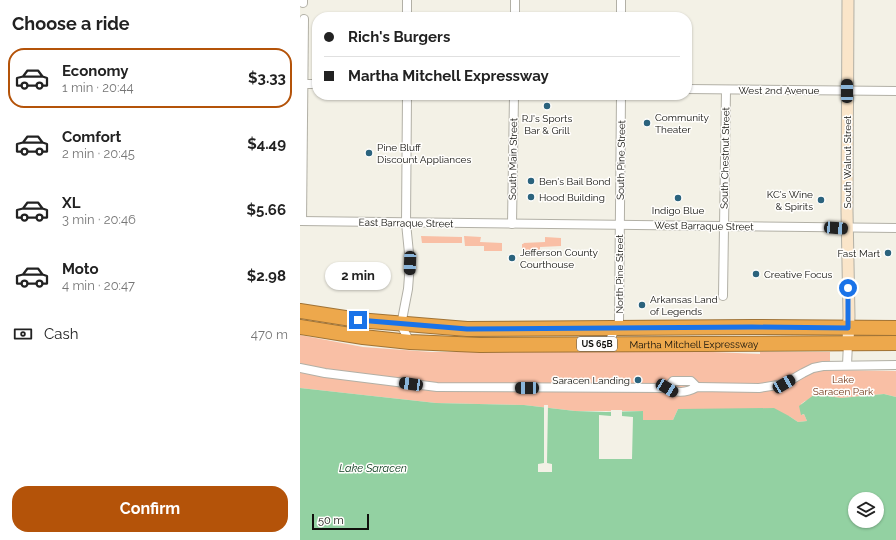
<!DOCTYPE html>
<meta charset="utf-8">
<style>
:root{--surface:#fff;--page:#f2f2f2;--text:#222;--muted:#767676;--line:#e0e0e0;--accent:#b45309}
body{margin:0;font-family:Raleway,sans-serif;background:var(--page);color:var(--text);height:100vh;display:flex;flex-direction:column;font-size:15px;white-space:nowrap}
*{box-sizing:border-box;margin:0}
p{font-size:13px;color:var(--muted)}
.icon{flex:none;width:22px;height:22px;fill:none;stroke:currentColor;stroke-width:2;stroke-linecap:round;stroke-linejoin:round}
.map{position:relative;flex:1;overflow:hidden}
.sheet{display:flex;flex-direction:column;background:var(--surface);width:300px}
.sheet>*{flex:none}
.guide{position:absolute;left:12px;top:12px;width:380px;height:88px;border-radius:16px;box-shadow:0 1px 3px #0004;display:grid;align-content:center;height:88px;padding:0 12px;background:var(--surface)}
.controls{position:absolute;left:548px;top:492px;display:grid;gap:8px}
.controls a{display:grid;place-items:center;width:36px;height:36px;border-radius:50%;background:var(--surface);box-shadow:0 1px 3px #0004;font-size:20px}
.scale{position:absolute;left:12px;bottom:10px;width:57px;box-sizing:border-box;padding-left:4px;border:2px solid #10100c;border-top:0;font-size:11px;line-height:14px;white-space:nowrap;color:#10100c;-webkit-text-stroke:3px #fffefc;paint-order:stroke}
.end{position:absolute;width:18px;height:18px;margin:-9px;border:5px solid #1a73e8;background:#fff;box-shadow:0 0 0 2px #fff}
.from{border-radius:50%}
.bubble{position:absolute;height:28px;border-radius:14px;background:var(--surface);box-shadow:0 1px 3px #0004;font-size:13px;font-weight:700;line-height:28px;text-align:center}
.car{position:absolute;width:12px;height:24px;margin:-12px -6px;border-radius:5px;box-shadow:0 0 3px 1px #0007;background:linear-gradient(#222 24%,#8ab4d8 0 40%,#222 0 76%,#8ab4d8 0 86%,#222 0)}
.guide b{display:flex;align-items:center;gap:14px;height:38px;font-size:15px}
.guide b+b{border-top:1px solid var(--line)}
.guide i{width:10px;height:10px;background:var(--text)}
ul{padding:0;list-style:none}
li{display:flex;align-items:center;gap:12px;height:60px;margin:0 8px 6px;padding:0 4px;border:2px solid transparent;border-radius:16px}
li div{flex:1}
li b{display:block;font-size:15px}
li em{font-style:normal;font-weight:700}
li.active{border-color:var(--accent)}
li>.icon{width:36px;height:36px;stroke-width:1.5}
h2{padding:0 12px;font-size:18px;line-height:48px}
.pay{display:flex;align-items:center;gap:10px;height:44px;padding:0 12px;font-size:15px}
.pay p{margin-inline-start:auto}
.cta{display:flex;gap:8px;margin-top:auto;padding:8px 12px}
.cta a{flex:1;height:46px;border-radius:16px;background:var(--accent);color:#fff;font-size:16px;font-weight:700;line-height:46px;text-align:center}
main{display:flex;flex:1;min-height:0}
.map>svg:first-child{display:block}
.green{fill:#f9bfa5}
.water{fill:#93d1a2;fill-rule:evenodd}
.pier{fill:#f3f1e6}
.lines{fill:none;stroke-linecap:round;stroke-linejoin:round}
.street-casing{stroke:#b2b0a6;stroke-width:10}
.secondary-casing{stroke:#b2b0a6;stroke-width:13}
.highway-casing{stroke:#a07336;stroke-width:16}
.street{stroke:#fff;stroke-width:8}
.secondary{stroke:#fae5c9;stroke-width:11}
.highway{stroke:#eda84c;stroke-width:14}
.route{stroke:#1a73e8;stroke-width:5}
.poi-dot{fill:#2b637d;stroke:#fffefc;stroke-width:1.5}
.labels{text-anchor:middle;dominant-baseline:central;stroke-width:3;stroke-linejoin:round;paint-order:stroke}
.shield{fill:#fffefc;stroke:#585754;stroke-width:1}
.shield-label{font-size:9px;font-weight:bold;fill:#10100c}
.street-label{font-size:10px;fill:#10100c;stroke:#fffefc}
.poi-label{font-size:10px;fill:#10100c;stroke:#fffefc;text-anchor:start}
.park-label{font-size:10px;fill:#763719;stroke:#fffefc}
.water-label{font-size:11px;font-style:italic;fill:#07381a;stroke:#fffefc}
</style>
<main>
<section class="sheet">
<h2>Choose a ride</h2>
<ul>
<li class="active"><svg class="icon" aria-label="car" viewBox="0 0 24 24"><path d="M5 17H2v-5l4-1 3-4h7l3 4 3 1v5h-3M9 17h6M6 11h13"/><circle cx="7" cy="17" r="2"/><circle cx="17" cy="17" r="2"/></svg><div><b>Economy</b><p>1 min · 20:44</p></div><em>$3.33</em></li>
<li><svg class="icon" aria-label="car" viewBox="0 0 24 24"><path d="M5 17H2v-5l4-1 3-4h7l3 4 3 1v5h-3M9 17h6M6 11h13"/><circle cx="7" cy="17" r="2"/><circle cx="17" cy="17" r="2"/></svg><div><b>Comfort</b><p>2 min · 20:45</p></div><em>$4.49</em></li>
<li><svg class="icon" aria-label="car" viewBox="0 0 24 24"><path d="M5 17H2v-5l4-1 3-4h7l3 4 3 1v5h-3M9 17h6M6 11h13"/><circle cx="7" cy="17" r="2"/><circle cx="17" cy="17" r="2"/></svg><div><b>XL</b><p>3 min · 20:46</p></div><em>$5.66</em></li>
<li><svg class="icon" aria-label="car" viewBox="0 0 24 24"><path d="M5 17H2v-5l4-1 3-4h7l3 4 3 1v5h-3M9 17h6M6 11h13"/><circle cx="7" cy="17" r="2"/><circle cx="17" cy="17" r="2"/></svg><div><b>Moto</b><p>4 min · 20:47</p></div><em>$2.98</em></li>
</ul>
<div class="pay"><svg class="icon" aria-label="cash" viewBox="0 0 24 24"><path d="M3 7h18v10H3z"/><circle cx="12" cy="12" r="2"/></svg>Cash<p>470 m</p></div>
<div class="cta"><a>Confirm</a></div>
</section>
<div class="map">
<svg width="596" height="540" viewBox="0 0 596 540">
<rect width="100%" height="100%" fill="#f3f1e6"/>
<g class="green">
<polygon points="121,236 162,237 162,243 122,243"/>
<polygon points="164,236 181,237 180,242 202,243 202,251 184,251 184,246 165,246"/>
<polygon points="245,237 261,238 261,246 240,247 240,251 222,251 222,244 224,244 223,243 245,242"/>
<polygon points="0,335 63,347 131,352 413,352 460,354 460,352 530,352 530,362 527,362 529,370 596,371 596,397 584,394 541,398 529,396 505,401 501,404 502,415 504,414 507,421 498,422 489,416 378,409 373,420 343,420 343,411 275,411 224,405 136,403 0,388"/>
</g>
<path class="water" d="M0,388L136,403L224,405L275,411L306,412L343,411V420H373L378,409L474,408L489,416L498,422L507,421L504,414L501,415L499,406L515,394L541,398L584,394L596,397V540H0ZM555,499H577V521H555Z"/>
<g class="pier">
<polygon points="244,405 248,405 247,463 252,464 252,472 238,472 238,464 244,463"/>
<polygon points="311,410 322,410 322,416 333,417 332,459 299,459 299,415 311,416"/>
</g>
<g class="lines">
<g class="street-casing">
<g id="street">
<polyline points="3,3 3,0"/>
<polyline points="107,17 107,0"/>
<polyline points="215,17 215,0"/>
<polyline points="321,17 321,0"/>
<polyline points="0,84 17,84"/>
<polyline points="387,89 596,91"/>
<polyline points="107,95 106,223 110,263 108,289 101,325 110,342"/>
<polyline points="0,221 596,228"/>
<polyline points="2,221 4,19"/>
<polyline points="212,224 214,95"/>
<polyline points="423,296 426,90"/>
<path d="M309,344C311,335 316,329 319,321L321,95"/>
<polyline points="547,365 548,343"/>
<path d="M0,368L25,373L137,387L367,388C377,394 386,393 397,387L459,388L484,384L503,373L513,368L523,366L596,365"/>
<polyline points="367,388 373,381 391,381 397,387"/>
</g>
</g>
<g class="secondary-casing">
<polyline id="secondary" points="548,0 547,211 549,316 548,343"/>
</g>
<g class="highway-casing">
<g id="highway">
<polyline points="0,311 58,320 167,329 452,327 596,328"/>
<path id="s1" d="M0,327L63,337L110,342L180,345L596,343"/>
</g>
</g>
<use href="#street" class="street"/>
<use href="#secondary" class="secondary"/>
<use href="#highway" class="highway"/>
</g>
<g class="lines">
<polyline class="route" points="58,320 167,329 452,327 548,328 548,288"/>
</g>
<g class="poi-dot">
<circle cx="247" cy="106" r="4"/>
<circle cx="347" cy="123" r="4"/>
<circle cx="69" cy="153" r="4"/>
<circle cx="231" cy="181" r="4"/>
<circle cx="231" cy="197" r="4"/>
<circle cx="378" cy="198" r="4"/>
<circle cx="521" cy="200" r="4"/>
<circle cx="588" cy="253" r="4"/>
<circle cx="212" cy="258" r="4"/>
<circle cx="456" cy="274" r="4"/>
<circle cx="342" cy="305" r="4"/>
<circle cx="338" cy="380" r="4"/>
</g>
<g class="labels">
<rect class="shield" x="277" y="337" width="40" height="14" rx="3"/>
<g class="shield-label">
<text x="297" y="344">US 65B</text>
</g>
<g class="street-label">
<text x="479" y="90">West 2nd Avenue</text>
<text transform="translate(425 158) rotate(-89)">South Chestnut Street</text>
<text transform="translate(213 159) rotate(-89)">South Main Street</text>
<text transform="translate(321 160) rotate(-89)">South Pine Street</text>
<text transform="translate(547 162) rotate(-90)">South Walnut Street</text>
<text transform="translate(106 223) rotate(1)">East Barraque Street</text>
<text transform="translate(404 226) rotate(1)">West Barraque Street</text>
<text transform="translate(319 274) rotate(-90)">North Pine Street</text>
<text stroke="none"><textPath href="#s1" startOffset="395">Martha Mitchell Expressway</textPath></text>
</g>
<g class="poi-label">
<text x="355" y="117">Community<tspan x="355" dy="12">Theater</tspan></text>
<text x="247" y="118" text-anchor="middle">RJ's Sports<tspan x="247" dy="12">Bar &amp; Grill</tspan></text>
<text x="77" y="147">Pine Bluff<tspan x="77" dy="12">Discount Appliances</tspan></text>
<text x="239" y="181">Ben's Bail Bond</text>
<text x="513" y="194" text-anchor="end">KC's Wine<tspan x="513" dy="12">&amp; Spirits</tspan></text>
<text x="239" y="197">Hood Building</text>
<text x="378" y="210" text-anchor="middle">Indigo Blue</text>
<text x="220" y="252">Jefferson County<tspan x="220" dy="12">Courthouse</tspan></text>
<text x="580" y="253" text-anchor="end">Fast Mart</text>
<text x="464" y="274">Creative Focus</text>
<text x="350" y="299">Arkansas Land<tspan x="350" dy="12">of Legends</tspan></text>
<text x="330" y="380" text-anchor="end">Saracen Landing</text>
</g>
<g class="park-label">
<text x="543" y="379">Lake<tspan x="543" dy="12">Saracen Park</tspan></text>
</g>
<g class="water-label">
<text x="73" y="468">Lake Saracen</text>
</g>
</g>
</svg>
<div class="controls">
<a><svg class="icon" aria-label="layers" viewBox="0 0 24 24"><path d="M12 4l9 5-9 5-9-5zM3 14l9 5 9-5"/></svg></a>
</div>
<div class="scale">50 m</div>
<i class="end from" style="left:548px;top:288px"></i>
<i class="end" style="left:58px;top:320px"></i>
<div class="bubble" style="left:25px;top:262px;width:66px">2 min</div>
<i class="car" style="left:547px;top:91px;rotate:0deg"></i>
<i class="car" style="left:536px;top:228px;rotate:94deg"></i>
<i class="car" style="left:110px;top:263px;rotate:182deg"></i>
<i class="car" style="left:111px;top:384px;rotate:278deg"></i>
<i class="car" style="left:484px;top:384px;rotate:60deg"></i>
<i class="car" style="left:227px;top:388px;rotate:270deg"></i>
<i class="car" style="left:367px;top:388px;rotate:121deg"></i>
<div class="guide">
<b><i class="from"></i>Rich's Burgers</b>
<b><i></i>Martha Mitchell Expressway</b>
</div>
</div>
</main>
